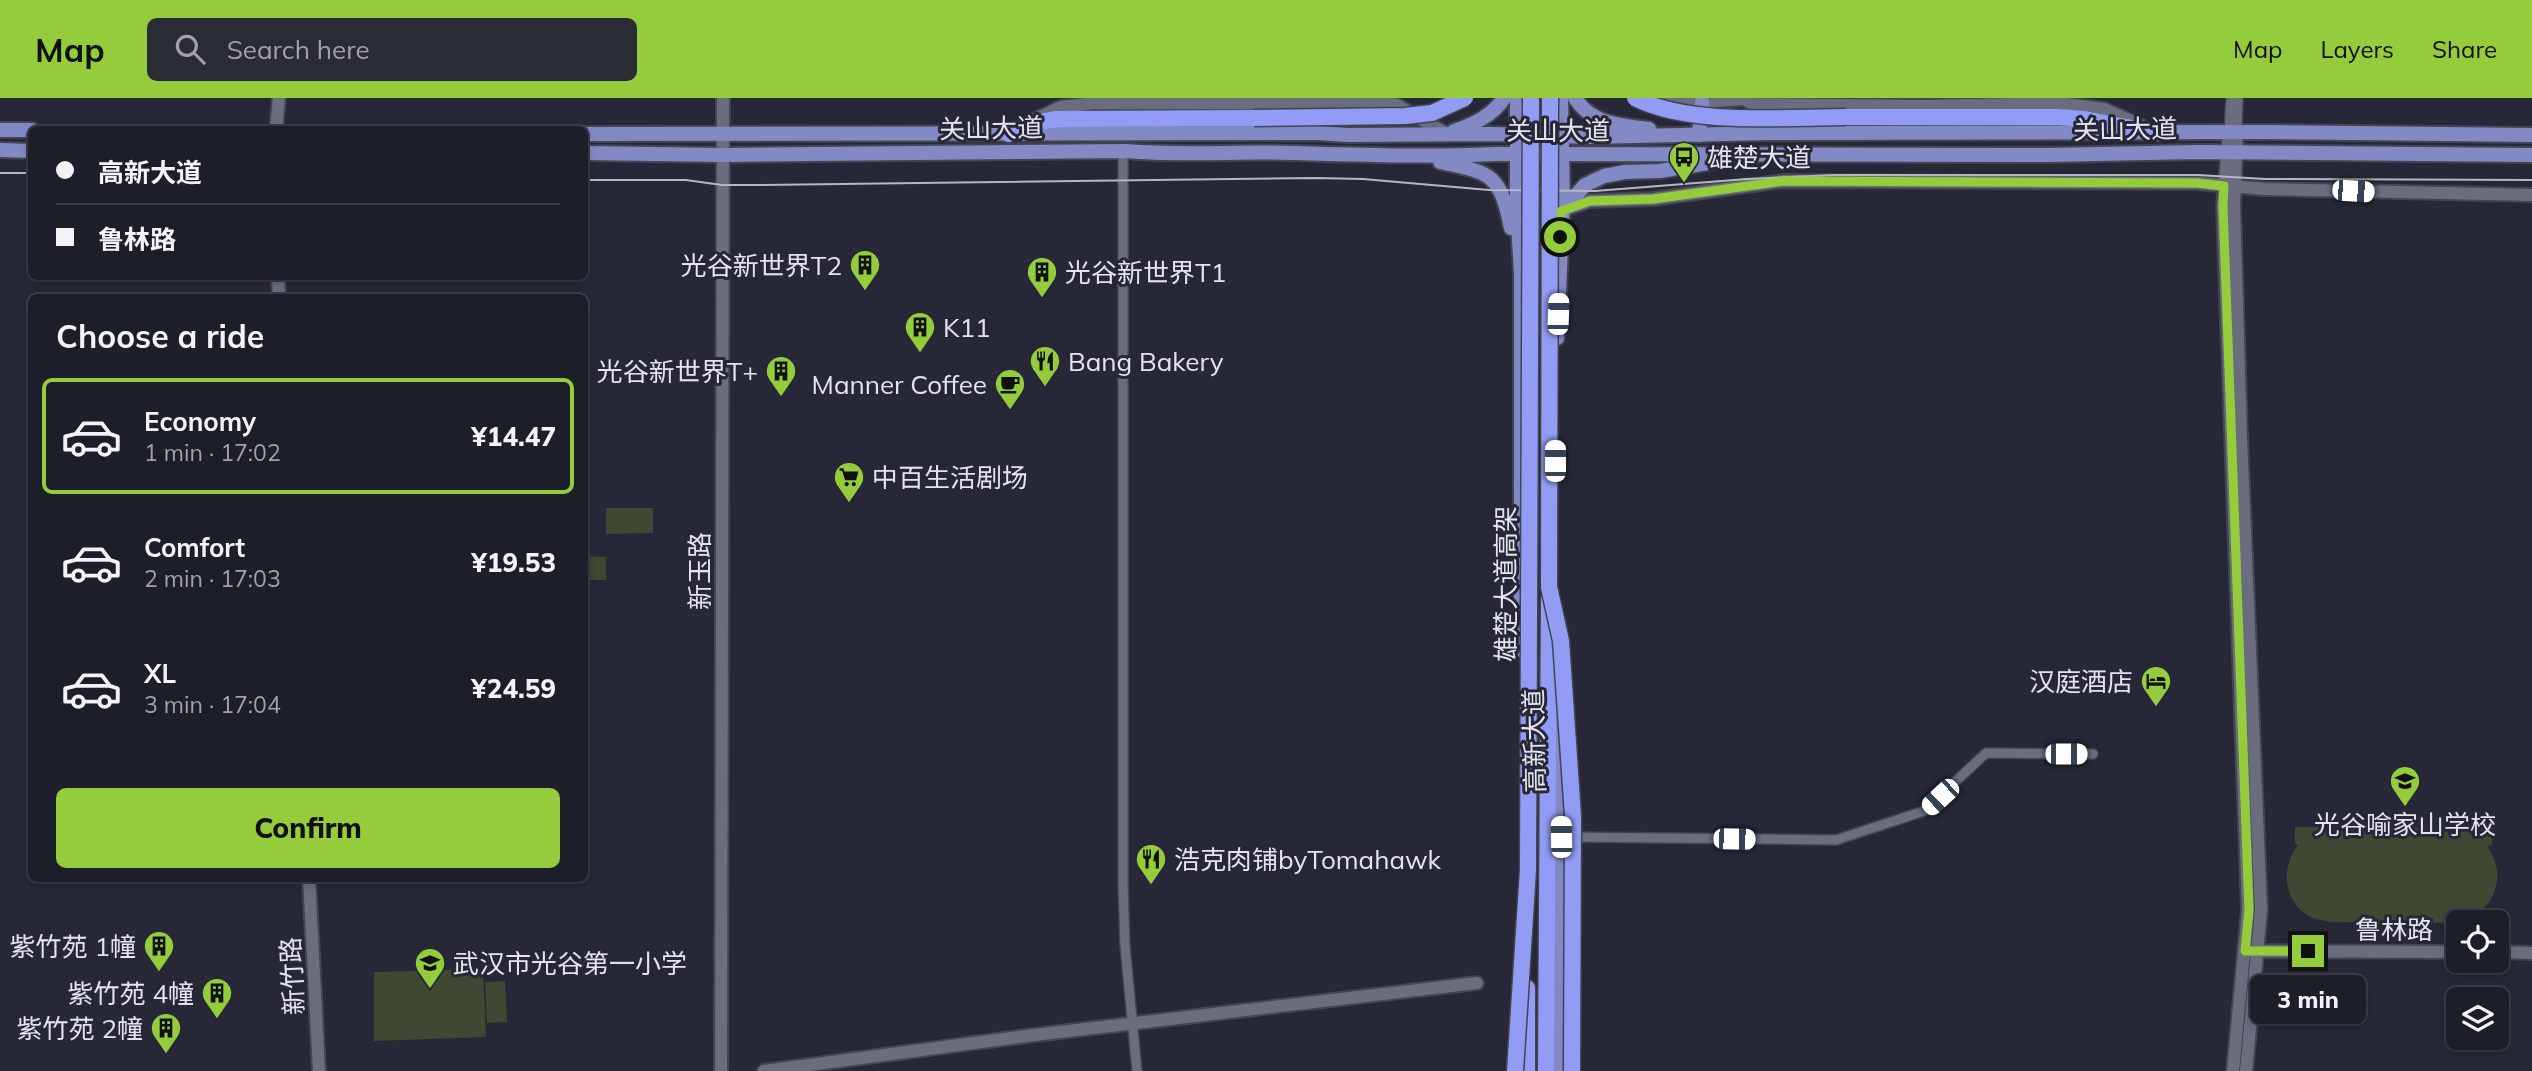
<!DOCTYPE html>
<meta charset="utf-8">
<style>
:root{--surface:#1c1e29;--page:#292b35;--text:#f1f3f6;--muted:#a0a2a8;--line:#3a3c46;--accent:#94cc3b}
body{margin:0;font-family:Mulish,"Noto Sans SC",sans-serif;background:var(--page);color:var(--text);height:100vh;display:flex;flex-direction:column;font-size:26px;white-space:nowrap}
*{box-sizing:border-box;margin:0}
p{font-size:23px;color:var(--muted)}
.icon{flex:none;width:38px;height:38px;fill:none;stroke:currentColor;stroke-width:2;stroke-linecap:round;stroke-linejoin:round}
.map{position:relative;flex:1;overflow:hidden}
.details{position:absolute;left:28px;top:196px;width:560px;height:588px;display:flex;flex-direction:column;background:var(--surface);border-radius:10px;box-shadow:0 4px 10px #0003,0 0 0 2px var(--line)}
.details>*{flex:none}
.hud{position:absolute;left:28px;top:28px;width:560px;height:154px;border-radius:10px;box-shadow:0 4px 10px #0003,0 0 0 2px var(--line);display:grid;align-content:center;height:154px;padding:0 28px;background:var(--surface)}
.fabs{position:absolute;left:2446px;top:812px;display:grid;gap:14px}
.fabs a{display:grid;place-items:center;width:63px;height:63px;border-radius:10px;background:var(--surface);box-shadow:0 4px 10px #0003,0 0 0 2px var(--line);font-size:35px}
.end{position:absolute;width:32px;height:32px;margin:-16px;border:9px solid #94cc3b;background:#111;box-shadow:0 0 0 4px #111}
.from{border-radius:50%}
.bubble{position:absolute;height:49px;border-radius:10px;background:var(--surface);box-shadow:0 4px 10px #0003,0 0 0 2px var(--line);font-size:23px;font-weight:800;line-height:49px;text-align:center}
.car{position:absolute;width:21px;height:42px;margin:-21px -10px;border-radius:9px;box-shadow:0 0 5px 2px #0007;background:linear-gradient(#fff 24%,#345 0 40%,#fff 0 76%,#345 0 86%,#fff 0)}
.hud b{display:flex;align-items:center;gap:24px;height:66px;font-size:26px}
.hud b+b{border-top:2px solid var(--line)}
.hud i{width:18px;height:18px;background:var(--text)}
ul{padding:0;list-style:none}
li{display:flex;align-items:center;gap:21px;height:116px;margin:0 14px 10px;padding:0 14px;border:4px solid transparent;border-radius:10px}
li div{flex:1}
li b{display:block;font-size:26px}
li em{font-style:normal;font-weight:800}
li.current{border-color:var(--accent)}
li>.icon{width:63px;height:63px;stroke-width:1.5}
h2{padding:0 28px;font-size:32px;line-height:84px}
.action{display:flex;gap:14px;margin-top:auto;padding:14px 28px}
.action a{flex:1;height:80px;border-radius:10px;background:var(--accent);color:#111;font-size:28px;font-weight:800;line-height:80px;text-align:center}
header{display:flex;align-items:center;gap:42px;box-sizing:border-box;height:98px;padding:0 35px;background:var(--accent);color:#111}
header strong{font-size:33px}
nav{display:flex;gap:38px;margin-inline-start:auto;font-size:24px}
.search{width:490px;height:63px;background:var(--page);display:flex;align-items:center;gap:18px;box-sizing:border-box;padding:0 24px;border-radius:10px;color:var(--muted);font-size:26px}
.map>svg:first-child{display:block}
.green{fill:#3e4833}
.lines{fill:none;stroke-linecap:round;stroke-linejoin:round}
.street-casing{stroke:#424450;stroke-width:12}
.secondary-casing{stroke:#424450;stroke-width:16}
.primary-casing{stroke:#424450;stroke-width:18}
.highway-casing{stroke:#424450;stroke-width:19}
.street{stroke:#6a6d7e;stroke-width:9}
.secondary{stroke:#6a6d7e;stroke-width:12}
.primary{stroke:#8289c5;stroke-width:14}
.highway{stroke:#929cf4;stroke-width:16}
.tram{stroke:#b6b7c2;stroke-width:2}
.highway-bridge-casing{stroke:#424450;stroke-width:19;stroke-linecap:butt}
.highway-bridge{stroke:#929cf4;stroke-width:16}
.route{stroke:#94cc3b;stroke-width:9}
.labels{text-anchor:middle;dominant-baseline:central;stroke-width:6;stroke-linejoin:round;paint-order:stroke}
.street-label{font-size:26px;fill:#e3e4ee;stroke:#262837}
.poi-label{font-size:26px;fill:#e3e4ee;stroke:#262837;text-anchor:start}
</style>
<header>
<strong>Map</strong>
<div class="search"><svg class="icon" aria-label="search" viewBox="0 0 24 24"><circle cx="10" cy="10" r="6"/><path d="M15 15l6 6"/></svg>Search here</div>
<nav><a>Map</a><a>Layers</a><a>Share</a></nav>
</header>
<div class="map">
<svg width="2532" height="973" viewBox="0 0 2532 973">
<rect width="100%" height="100%" fill="#262837"/>
<g class="green">
<polygon points="606,410 653,410 653,435 606,436"/>
<polygon points="585,458 606,459 606,482 585,482"/>
<path d="M2295,729L2492,730V747L2487,748C2495,760 2500,773 2496,788C2484,837 2420,823 2383,823C2364,823 2331,827 2313,820C2283,807 2280,770 2298,747L2295,746Z"/>
<polygon points="483,871 486,939 374,943 374,874"/>
<polygon points="505,883 507,924 487,925 485,884"/>
</g>
<g class="lines">
<g class="street-casing">
<g id="street">
<polyline points="2229,34 2231,0"/>
<polyline points="2237,34 2238,0"/>
<polyline points="1123,53 1123,785 1125,848 1137,973"/>
<polyline points="1569,739 1836,742 1924,713 1986,655 2093,656"/>
</g>
</g>
<g class="secondary-casing">
<g id="secondary">
<polyline points="1652,3 1702,4 1744,1 1752,6 1923,8 2060,5 2104,11 2142,28"/>
<polyline points="1032,23 1061,9 1094,5 1395,6 1447,36"/>
<polyline points="276,32 279,0"/>
<polyline points="2229,34 2223,108 2248,812 2233,973"/>
<polyline points="2237,34 2234,108 2241,340 2261,812 2246,973"/>
<polyline points="1563,112 1590,103 1653,101 1784,83 2197,85 2265,91 2532,97"/>
<polyline points="278,178 279,200"/>
<polyline points="309,780 319,973"/>
<polyline points="2249,853 2459,854"/>
<polyline points="2497,854 2532,855"/>
<polyline points="721,973 723,0"/>
<polyline points="764,973 1034,937 1477,885"/>
</g>
</g>
<g class="primary-casing">
<g id="primary">
<polyline points="1517,0 1517,108 1521,175 1521,552"/>
<path d="M1575,0C1592,27 1620,27 1649,31"/>
<polyline points="0,32 32,32"/>
<path d="M1454,33C1474,26 1492,18 1504,0"/>
<polyline points="584,36 1317,35 1348,37 1492,36 1590,39 1770,35 2267,34 2532,37"/>
<polyline points="1699,37 1702,4"/>
<polyline points="0,52 32,53"/>
<path d="M584,55L723,57L1126,53C1182,58 1238,53 1294,55C1361,57 1427,59 1494,56L2048,57L2198,54L2532,57"/>
<path d="M1440,64C1492,75 1500,76 1511,130"/>
<polyline points="1562,113 1585,87 1604,78 1625,74 1660,73 1719,63"/>
<polyline points="1557,240 1563,102 1561,0"/>
<polyline points="1558,603 1561,739 1559,973"/>
</g>
</g>
<g class="highway-casing">
<g id="highway">
<polyline points="1846,19 2059,19 2084,21 2159,35"/>
<polyline points="1009,36 1034,25 1057,21 1254,20"/>
<polyline points="1527,973 1527,890"/>
<polyline points="1546,973 1549,502"/>
</g>
</g>
<use href="#street" class="street"/>
<use href="#secondary" class="secondary"/>
<use href="#primary" class="primary"/>
<use href="#highway" class="highway"/>
<g class="tram">
<polyline points="0,75 32,75"/>
<polyline points="584,82 686,82 722,87 758,87 1316,80 1363,81 1489,92 1595,93 1747,81 1834,77 2198,77 2265,81 2532,82"/>
</g>
<g class="highway-bridge-casing">
<g id="highway-bridge">
<polyline points="1550,0 1549,489 1561,543 1573,718 1572,973"/>
<path d="M1635,0C1690,28 1784,19 1846,19"/>
<polyline points="1254,20 1405,18 1432,15 1465,0"/>
<polyline points="1515,973 1528,772 1531,0"/>
</g>
</g>
<use href="#highway-bridge" class="highway-bridge"/>
</g>
<g class="lines">
<polyline class="route" points="1560,139 1561,113 1590,103 1653,101 1784,83 2197,85 2224,88 2223,108 2249,812 2245,853 2308,853"/>
</g>
<defs>
<g id="bus-pin" transform="scale(1.575)"><path d="M0 17L-7.5 6A9.5 9.5 0 1 1 7.5 6Z" fill="#94cc3b" stroke="#262837"/><path d="M-5-6H5V4H4V6H2V4H-2V6H-4V4H-5ZM-3.5-4V0h7V-4ZM-3.5 1.2v1.5H-2V1.2ZM2 1.2v1.5H3.5V1.2Z" fill="#111"/></g>
<g id="building-pin" transform="scale(1.575)"><path d="M0 17L-7.5 6A9.5 9.5 0 1 1 7.5 6Z" fill="#94cc3b" stroke="#262837"/><path d="M-4-6H4V6H1V3H-1V6H-4ZM-2.5-4.3h1.7v1.8h-1.7ZM.8-4.3h1.7v1.8H.8ZM-2.5-1h1.7V.8h-1.7ZM.8-1h1.7V.8H.8Z" fill="#111"/></g>
<g id="restaurant-pin" transform="scale(1.575)"><path d="M0 17L-7.5 6A9.5 9.5 0 1 1 7.5 6Z" fill="#94cc3b" stroke="#262837"/><path d="M-5-6h1v4h1v-4h1v4h1v-4h1v5L-1.5 .5V6h-2V.5L-5-1ZM5-6V6H3V1.5H1.5Q1.5-4 5-6Z" fill="#111"/></g>
<g id="cafe-pin" transform="scale(1.575)"><path d="M0 17L-7.5 6A9.5 9.5 0 1 1 7.5 6Z" fill="#94cc3b" stroke="#262837"/><path d="M-5.5-4.5H6V0H3Q3 3.5 0 3.5H-2.5Q-5.5 3.5-5.5 0ZM3-3.2v2h1.7v-2ZM-6 4.5H4V6H-6Z" fill="#111"/></g>
<g id="supermarket-pin" transform="scale(1.575)"><path d="M0 17L-7.5 6A9.5 9.5 0 1 1 7.5 6Z" fill="#94cc3b" stroke="#262837"/><path d="M-6-5.5h2.5l.6 2H6L4.5 2H-2.5L-4.4-4H-6ZM-1.5 3.2a1.3 1.3 0 1 0 .1 0ZM3 3.2a1.3 1.3 0 1 0 .1 0Z" fill="#111"/></g>
<g id="hotel-pin" transform="scale(1.575)"><path d="M0 17L-7.5 6A9.5 9.5 0 1 1 7.5 6Z" fill="#94cc3b" stroke="#262837"/><path d="M-6-4.5h1.5V1H6V5H4.5V3h-9V5H-6ZM-4 0a1.8 1.8 0 1 1 3.6 0ZM.5 0V-2.5h3Q6-2.5 6 0Z" fill="#111"/></g>
<g id="school-pin" transform="scale(1.575)"><path d="M0 17L-7.5 6A9.5 9.5 0 1 1 7.5 6Z" fill="#94cc3b" stroke="#262837"/><path d="M0-5L7-2L0 1L-7-2ZM-4 1L0 2.5L4 1V4Q0 6-4 4Z" fill="#111"/></g>
</defs>
<g fill-rule="evenodd">
<use href="#bus-pin" x="1684" y="59"/>
<use href="#building-pin" x="865" y="167"/>
<use href="#building-pin" x="1042" y="174"/>
<use href="#building-pin" x="920" y="229"/>
<use href="#restaurant-pin" x="1045" y="263"/>
<use href="#building-pin" x="781" y="273"/>
<use href="#cafe-pin" x="1010" y="286"/>
<use href="#supermarket-pin" x="849" y="379"/>
<use href="#hotel-pin" x="2156" y="583"/>
<use href="#school-pin" x="2405" y="683"/>
<use href="#restaurant-pin" x="1151" y="761"/>
<use href="#building-pin" x="159" y="848"/>
<use href="#school-pin" x="430" y="865"/>
<use href="#building-pin" x="217" y="895"/>
<use href="#building-pin" x="166" y="930"/>
</g>
<g class="labels">
<g class="street-label">
<text transform="translate(991 30) rotate(-1)">关山大道</text>
<text transform="translate(2125 31) rotate(-1)">关山大道</text>
<text x="1558" y="32">关山大道</text>
<text transform="translate(699 473) rotate(-90)">新玉路</text>
<text transform="translate(1505 486) rotate(-90)">雄楚大道高架</text>
<text transform="translate(1534 643) rotate(-91)">高新大道</text>
<text x="2394" y="831">鲁林路</text>
<text transform="translate(292 878) rotate(-93)">新竹路</text>
</g>
<g class="poi-label">
<text x="1707" y="59">雄楚大道</text>
<text x="842" y="167" text-anchor="end">光谷新世界T2</text>
<text x="1065" y="174">光谷新世界T1</text>
<text x="943" y="229">K11</text>
<text x="1068" y="263">Bang Bakery</text>
<text x="758" y="273" text-anchor="end">光谷新世界T+</text>
<text x="987" y="286" text-anchor="end">Manner Coffee</text>
<text x="872" y="379">中百生活剧场</text>
<text x="2133" y="583" text-anchor="end">汉庭酒店</text>
<text x="2405" y="726" text-anchor="middle">光谷喻家山学校</text>
<text x="1174" y="761">浩克肉铺byTomahawk</text>
<text x="136" y="848" text-anchor="end">紫竹苑 1幢</text>
<text x="453" y="865">武汉市光谷第一小学</text>
<text x="194" y="895" text-anchor="end">紫竹苑 4幢</text>
<text x="143" y="930" text-anchor="end">紫竹苑 2幢</text>
</g>
</g>
</svg>
<div class="fabs">
<a><svg class="icon" aria-label="locate" viewBox="0 0 24 24"><circle cx="12" cy="12" r="6"/><path d="M12 2v4M12 18v4M2 12h4M18 12h4"/></svg></a>
<a><svg class="icon" aria-label="layers" viewBox="0 0 24 24"><path d="M12 4l9 5-9 5-9-5zM3 14l9 5 9-5"/></svg></a>
</div>
<i class="end from" style="left:1560px;top:139px"></i>
<i class="end" style="left:2308px;top:853px"></i>
<div class="bubble" style="left:2250px;top:877px;width:116px">3 min</div>
<i class="car" style="left:2353px;top:93px;rotate:94deg"></i>
<i class="car" style="left:1558px;top:216px;rotate:2deg"></i>
<i class="car" style="left:1555px;top:363px;rotate:0deg"></i>
<i class="car" style="left:2066px;top:656px;rotate:90deg"></i>
<i class="car" style="left:1940px;top:699px;rotate:227deg"></i>
<i class="car" style="left:1561px;top:739px;rotate:359deg"></i>
<i class="car" style="left:1734px;top:741px;rotate:91deg"></i>
<div class="hud">
<b><i class="from"></i>高新大道</b>
<b><i></i>鲁林路</b>
</div>
<section class="details">
<h2>Choose a ride</h2>
<ul>
<li class="current"><svg class="icon" aria-label="car" viewBox="0 0 24 24"><path d="M5 17H2v-5l4-1 3-4h7l3 4 3 1v5h-3M9 17h6M6 11h13"/><circle cx="7" cy="17" r="2"/><circle cx="17" cy="17" r="2"/></svg><div><b>Economy</b><p>1 min · 17:02</p></div><em>¥14.47</em></li>
<li><svg class="icon" aria-label="car" viewBox="0 0 24 24"><path d="M5 17H2v-5l4-1 3-4h7l3 4 3 1v5h-3M9 17h6M6 11h13"/><circle cx="7" cy="17" r="2"/><circle cx="17" cy="17" r="2"/></svg><div><b>Comfort</b><p>2 min · 17:03</p></div><em>¥19.53</em></li>
<li><svg class="icon" aria-label="car" viewBox="0 0 24 24"><path d="M5 17H2v-5l4-1 3-4h7l3 4 3 1v5h-3M9 17h6M6 11h13"/><circle cx="7" cy="17" r="2"/><circle cx="17" cy="17" r="2"/></svg><div><b>XL</b><p>3 min · 17:04</p></div><em>¥24.59</em></li>
</ul>
<div class="action"><a>Confirm</a></div>
</section>
</div>
